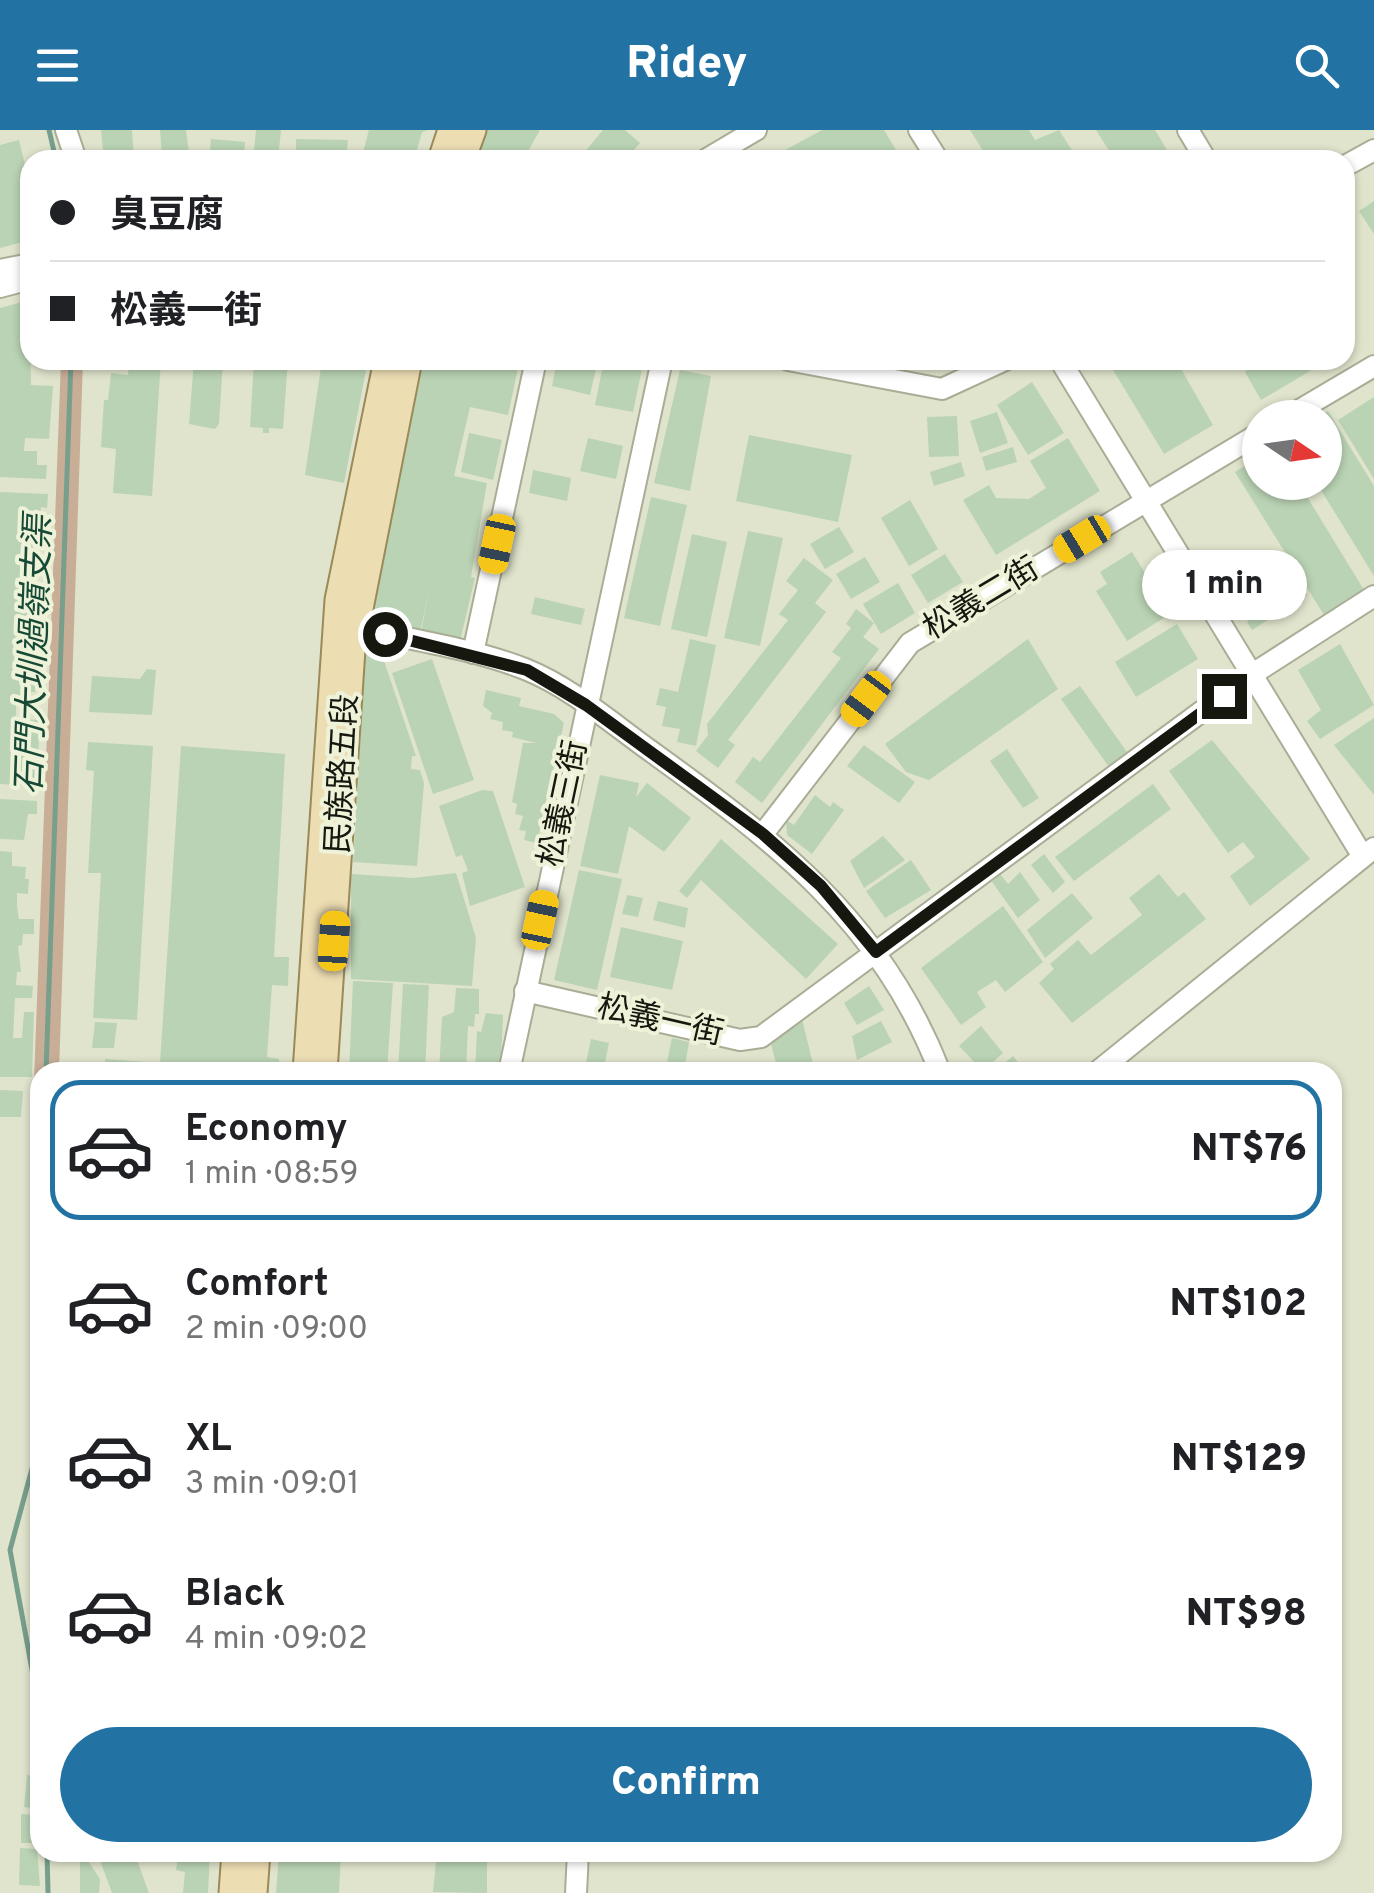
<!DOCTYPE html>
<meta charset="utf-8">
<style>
:root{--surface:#fff;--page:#f2f2f2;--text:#202124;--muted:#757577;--line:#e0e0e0;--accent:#2273a4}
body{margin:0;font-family:Overpass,"Noto Sans TC",sans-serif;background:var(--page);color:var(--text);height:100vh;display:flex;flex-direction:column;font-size:38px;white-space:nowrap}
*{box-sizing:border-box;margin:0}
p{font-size:32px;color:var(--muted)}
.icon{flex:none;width:55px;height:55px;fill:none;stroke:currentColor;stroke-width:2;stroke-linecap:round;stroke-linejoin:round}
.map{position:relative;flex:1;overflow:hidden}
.drawer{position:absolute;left:30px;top:932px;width:1312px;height:800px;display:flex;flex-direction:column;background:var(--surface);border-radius:30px;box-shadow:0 2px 8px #0004}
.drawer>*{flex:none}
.banner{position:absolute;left:20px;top:20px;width:1335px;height:220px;border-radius:30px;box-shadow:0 2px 8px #0004;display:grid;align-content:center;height:220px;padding:0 30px;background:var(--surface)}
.needle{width:65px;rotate:103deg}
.controls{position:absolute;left:1242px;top:270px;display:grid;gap:20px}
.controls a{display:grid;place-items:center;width:100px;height:100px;border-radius:50%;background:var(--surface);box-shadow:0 2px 8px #0004;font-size:50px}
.end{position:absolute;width:45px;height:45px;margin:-22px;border:12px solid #16170e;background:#fff;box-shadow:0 0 0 5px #fff}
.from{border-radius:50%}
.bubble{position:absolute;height:70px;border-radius:35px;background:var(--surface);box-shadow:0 2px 8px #0004;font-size:32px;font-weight:800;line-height:70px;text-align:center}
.car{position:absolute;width:30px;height:60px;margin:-30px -15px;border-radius:12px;box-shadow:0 0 8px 2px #0007;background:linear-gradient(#f5c518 24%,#345 0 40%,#f5c518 0 76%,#345 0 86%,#f5c518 0)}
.banner b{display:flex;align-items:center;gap:35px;height:95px;font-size:38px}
.banner b+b{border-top:2px solid var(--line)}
.banner i{width:25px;height:25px;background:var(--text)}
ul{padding:18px 0 0;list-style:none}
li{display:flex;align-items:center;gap:30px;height:140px;margin:0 20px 15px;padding:0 10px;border:5px solid transparent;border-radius:30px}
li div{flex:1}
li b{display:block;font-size:38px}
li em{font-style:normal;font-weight:800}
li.current{border-color:var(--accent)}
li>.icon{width:90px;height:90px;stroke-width:1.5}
.cta{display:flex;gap:20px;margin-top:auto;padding:20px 30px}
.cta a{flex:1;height:115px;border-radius:60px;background:var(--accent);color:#fff;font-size:40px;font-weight:800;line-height:115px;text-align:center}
header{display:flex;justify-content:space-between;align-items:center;height:130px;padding:0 30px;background:var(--accent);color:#fff;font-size:45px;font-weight:800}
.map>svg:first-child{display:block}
.green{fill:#c8ae97}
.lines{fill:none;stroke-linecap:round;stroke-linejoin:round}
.stream{stroke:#789e8c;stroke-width:5}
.building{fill:#bad3b4}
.minor-casing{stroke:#aaad96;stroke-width:24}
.major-casing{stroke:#9a8959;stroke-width:29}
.minor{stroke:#fff;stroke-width:20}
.major{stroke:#edddb3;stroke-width:25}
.route{stroke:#16170e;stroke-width:12}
.labels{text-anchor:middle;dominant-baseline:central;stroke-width:8;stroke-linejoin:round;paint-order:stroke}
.street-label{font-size:32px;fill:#16170e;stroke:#eef2d9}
.water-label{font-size:35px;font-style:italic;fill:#164a36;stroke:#eef2d9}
</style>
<header><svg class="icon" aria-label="menu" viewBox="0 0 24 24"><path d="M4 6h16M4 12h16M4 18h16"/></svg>Ridey<svg class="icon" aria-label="search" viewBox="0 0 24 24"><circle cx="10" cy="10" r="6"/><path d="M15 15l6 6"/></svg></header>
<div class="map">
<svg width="1374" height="1763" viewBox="0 0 1374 1763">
<rect width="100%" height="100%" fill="#e0e4cc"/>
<polygon class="green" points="61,230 83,230 59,942 40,942 40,1030 31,1030"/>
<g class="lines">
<g class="stream">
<polyline points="49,0 56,30"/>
<polyline points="46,942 71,230"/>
<polyline points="40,1309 10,1420 40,1583"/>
<polyline points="47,1722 48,1763"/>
</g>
</g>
<g class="building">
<polygon points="101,0 132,0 134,28 104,30"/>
<polygon points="160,0 186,0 189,23 176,24 186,25 187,30 153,30 162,27"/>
<polygon points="256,0 281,0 278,30 253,30"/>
<polygon points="369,0 428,0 422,2 414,30 361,30"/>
<polygon points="483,0 540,0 523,30 472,30"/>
<polygon points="603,0 625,0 640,13 625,30 578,30"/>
<polygon points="822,0 884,0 902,30 767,30"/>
<polygon points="970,0 1029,0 1035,10 1059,0 1077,28 989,30"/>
<polygon points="1096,0 1155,0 1173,30 1115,30"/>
<polygon points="211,9 245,12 244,30 209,30"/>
<polygon points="296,9 348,10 346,30 296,30"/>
<polygon points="19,10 30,55 30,110 0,118 0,15"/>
<polygon points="1374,71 1374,104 1359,81"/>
<polygon points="30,170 30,191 23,191 22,201 30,201 31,255 53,256 49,309 25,308 24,321 37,321 37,335 47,335 46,349 0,347 0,178"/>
<polygon points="129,230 161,230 152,366 113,363 116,319 101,317 104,270 108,270 111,243 128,245"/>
<polygon points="194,230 223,230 219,294 215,299 189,294"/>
<polygon points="254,230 288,230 283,299 269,298 269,303 263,303 263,298 250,297"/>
<polygon points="322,230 368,230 344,353 305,345"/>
<polygon points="424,230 519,234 508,285 470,277 454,346 487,353 471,447 475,448 460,511 421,502 429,461 420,502 365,491"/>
<polygon points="557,230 598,230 590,265 552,256"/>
<polygon points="604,230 643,234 633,282 595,275"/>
<polygon points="1107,230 1176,230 1213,295 1164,324"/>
<polygon points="1261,230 1304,230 1310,241 1261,270 1245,242"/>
<polygon points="680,240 711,246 690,361 654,353"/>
<polygon points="1032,252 1064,303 1028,325 997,275"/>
<polygon points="1374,267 1374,349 1338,290"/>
<polygon points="1328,281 1374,356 1374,446 1316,352 1325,352 1325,288 1317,288"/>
<polygon points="997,282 1008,313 980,323 970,291"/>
<polygon points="957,286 959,326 929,327 927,287"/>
<polygon points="469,303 502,310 493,350 461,342"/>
<polygon points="749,305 852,325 838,392 736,371"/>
<polygon points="588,308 623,316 616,349 580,341"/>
<polygon points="1068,308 1100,361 996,425 963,370 989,355 996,368 1029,369 1046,358 1030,331"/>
<polygon points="1013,317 1017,332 986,341 982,327"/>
<polygon points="1260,326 1260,352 1298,352 1364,460 1324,485 1235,342"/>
<polygon points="961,332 965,346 934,356 930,342"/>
<polygon points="533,340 571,348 567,371 529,363"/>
<polygon points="0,362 48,364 47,378 41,377 40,391 47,392 43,418 35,417 33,434 27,434 28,442 33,442 28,509 42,509 41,536 36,536 35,562 24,562 24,576 16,576 16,589 39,590 38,656 0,654"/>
<polygon points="651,367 687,375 660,496 624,488"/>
<polygon points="910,370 938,419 909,436 881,388"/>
<polygon points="839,397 854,422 825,439 810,414"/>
<polygon points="748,401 783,408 760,516 724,508"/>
<polygon points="692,404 727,412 707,507 671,499"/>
<polygon points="1132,422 1170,484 1127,511 1096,461 1107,454 1100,442"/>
<polygon points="945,424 963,452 928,473 911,445"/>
<polygon points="865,427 880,452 851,469 836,444"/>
<polygon points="804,428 833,450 815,473 826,482 728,610 735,615 718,638 696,621 708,605 707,594 788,490 779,484 798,460 786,451"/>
<polygon points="1271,432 1285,453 1295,446 1307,465 1252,500 1247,492 1257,483 1251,473 1256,469 1243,451"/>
<polygon points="898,453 915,483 881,504 863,474"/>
<polygon points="535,467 585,479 581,495 531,484"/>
<polygon points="856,479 874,493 863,507 879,519 762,673 735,652 753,627 760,632 841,528 832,522 851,498 846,494"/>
<polygon points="1177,494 1198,529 1136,567 1115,532"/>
<polygon points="690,509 716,515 696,616 677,612 680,599 662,596 666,577 656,575 660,558 678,562"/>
<polygon points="1028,509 1058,559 929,650 906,642 885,614"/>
<polygon points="366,512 378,513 416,626 412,626 411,639 420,640 424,653 417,736 353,732"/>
<polygon points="1340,514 1374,575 1320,609 1307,591 1321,580 1298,540"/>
<polygon points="432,529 474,650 433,664 392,543"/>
<polygon points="147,539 156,540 152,585 89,582 92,546 140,549"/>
<polygon points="1080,556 1127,622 1109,637 1061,569"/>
<polygon points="486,560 521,568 519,576 554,584 564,593 537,713 524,710 526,701 519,700 523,686 515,684 517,674 512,672 523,613 536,613 512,607 513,602 502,600 503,592 490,589 492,583 483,576"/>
<polygon points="1374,588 1374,665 1334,615"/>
<polygon points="1212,610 1310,729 1250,776 1230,746 1255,727 1243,712 1228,723 1169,641"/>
<polygon points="88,612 153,616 137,890 93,888 101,743 88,743 94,641 86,640"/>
<polygon points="864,615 915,652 899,673 847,636"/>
<polygon points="181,616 285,624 274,827 289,827 288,856 272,855 267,927 279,929 279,942 105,942 105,929 160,933"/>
<polygon points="1007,619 1039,668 1023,678 990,631"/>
<polygon points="600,645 639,653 636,667 647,653 691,688 664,722 629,696 618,744 580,736"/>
<polygon points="1153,654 1171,679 1074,751 1055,727"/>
<polygon points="482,660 493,661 525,757 470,776 462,743 468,741 462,725 456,727 439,676"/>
<polygon points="815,665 830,677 833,672 844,680 812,724 787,705 786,690 794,695"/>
<polygon points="0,669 37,671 37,684 28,684 24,710 0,709"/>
<polygon points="883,706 905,730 864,758 850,731"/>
<polygon points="721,709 838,814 806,849 701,750 687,768 679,761"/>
<polygon points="0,721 12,722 12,736 26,737 25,749 29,749 28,764 17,763 17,776 19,789 34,789 34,804 23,804 22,815 18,816 21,842 17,842 16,855 33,856 32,868 15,868 13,908 22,908 24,882 34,882 32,947 0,947"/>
<polygon points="1044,724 1065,752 1053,763 1031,735"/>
<polygon points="911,730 931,760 885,788 866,761"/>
<polygon points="579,740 622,749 597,860 554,850"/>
<polygon points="1020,742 1040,770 1018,788 992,752 1000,744 1008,754"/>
<polygon points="456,743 476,808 472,856 351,849 351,744 413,748"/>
<polygon points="1159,744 1178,767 1184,762 1206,789 1072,893 1039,853 1054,839 1050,834 1078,810 1091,825 1142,785 1129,768"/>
<polygon points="1072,763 1093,788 1045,828 1027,800"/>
<polygon points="627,765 643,768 638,787 622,784"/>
<polygon points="658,771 688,778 685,798 653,790"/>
<polygon points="1003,776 1043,832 1005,862 996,850 977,862 986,877 961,895 921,838"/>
<polygon points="621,797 683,811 672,860 610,847"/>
<polygon points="353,851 393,853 387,942 349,942"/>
<polygon points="403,854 429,855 425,942 398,942"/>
<polygon points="869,856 884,880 857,895 844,873"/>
<polygon points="456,858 479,859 479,884 475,884 474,897 468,896 466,942 439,942 442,887 454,882"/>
<polygon points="486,883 503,885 501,931 496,942 475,942 477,901 481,902"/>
<polygon points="802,889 815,942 778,942 771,913"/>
<polygon points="881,891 892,912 857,930 852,906"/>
<polygon points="95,892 117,893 114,918 92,918"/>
<polygon points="981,896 1003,923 983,941 959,916"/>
<polygon points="672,908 689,912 684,942 665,942"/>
<polygon points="591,909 609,913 603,942 584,942"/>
<polygon points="1013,926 1026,942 994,942"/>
<polygon points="0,960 23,961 21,987 0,987"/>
<polygon points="27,1645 40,1646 38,1679 24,1677"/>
<polygon points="21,1684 39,1685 38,1713 21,1713"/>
<polygon points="20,1718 37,1719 40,1756 19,1755"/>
<polygon points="97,1722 134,1722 149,1763 112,1763"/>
<polygon points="179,1722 210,1722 208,1763 183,1763 185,1742 176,1740"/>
<polygon points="279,1722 341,1722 339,1763 276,1763"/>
<polygon points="437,1722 487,1724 487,1763 433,1762"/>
<polygon points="80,1726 85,1726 100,1749 99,1763 80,1763"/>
</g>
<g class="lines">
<g class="minor-casing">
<g id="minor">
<polyline points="66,0 76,30"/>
<polyline points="919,0 938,30"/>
<polyline points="1188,0 1206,30"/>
<polyline points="705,30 756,0"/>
<polyline points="1345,36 1374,20"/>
<polyline points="0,140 30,134"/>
<polyline points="0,157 30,149"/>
<polyline points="788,230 942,259 1005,230"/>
<polyline points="1060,230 1362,725"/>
<polyline points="1286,288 1374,236"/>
<path d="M356,497C411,510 471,518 525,539C568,556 608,590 645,617C774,710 881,790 940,942"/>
<polyline points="473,523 536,230"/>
<polyline points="763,704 910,513 1260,303"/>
<polyline points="525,861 740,910 761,907 1251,545 1374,466"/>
<polyline points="509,942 662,230"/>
<polyline points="1097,942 1374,718"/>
<polyline points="576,1763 578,1722"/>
</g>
</g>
<g class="major-casing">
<g id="major">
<polyline points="441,30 451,0"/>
<polyline points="462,30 473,0"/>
<polyline points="306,942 338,470 387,230"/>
<polyline points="324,942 352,519 409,230"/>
<polyline points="232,1763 235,1722"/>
<polyline points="254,1763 257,1722"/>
</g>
</g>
<use href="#minor" class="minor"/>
<use href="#major" class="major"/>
</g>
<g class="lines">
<polyline class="route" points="385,504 527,540 586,575 763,704 821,756 876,822 1224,566"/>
</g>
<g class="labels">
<g class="street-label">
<text transform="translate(982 470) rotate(-31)">松義二街</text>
<text transform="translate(344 644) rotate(-87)">民族路五段</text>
<text transform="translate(565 674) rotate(-78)">松義三街</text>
<text transform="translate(660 892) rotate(13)">松義一街</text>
</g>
<g class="water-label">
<text transform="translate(36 525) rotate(-88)">石門大圳過嶺支渠</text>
</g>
</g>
</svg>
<div class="controls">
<a><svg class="needle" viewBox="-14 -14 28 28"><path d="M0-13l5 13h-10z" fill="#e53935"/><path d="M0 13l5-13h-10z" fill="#757577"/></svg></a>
</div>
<i class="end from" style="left:385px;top:504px"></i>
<i class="end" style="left:1224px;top:566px"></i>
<div class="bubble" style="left:1142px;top:420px;width:165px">1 min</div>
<i class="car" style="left:1082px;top:409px;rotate:239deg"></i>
<i class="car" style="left:497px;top:414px;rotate:192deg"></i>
<i class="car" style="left:866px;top:569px;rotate:217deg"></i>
<i class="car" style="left:540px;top:790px;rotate:12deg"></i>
<i class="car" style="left:334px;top:811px;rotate:4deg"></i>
<div class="banner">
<b><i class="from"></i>臭豆腐</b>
<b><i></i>松義一街</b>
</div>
<section class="drawer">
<ul>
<li class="current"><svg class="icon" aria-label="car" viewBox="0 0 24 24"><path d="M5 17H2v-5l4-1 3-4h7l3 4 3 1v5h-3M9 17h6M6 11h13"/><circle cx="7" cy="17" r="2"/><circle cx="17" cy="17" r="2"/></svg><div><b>Economy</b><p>1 min · 08:59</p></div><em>NT$76</em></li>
<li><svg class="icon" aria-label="car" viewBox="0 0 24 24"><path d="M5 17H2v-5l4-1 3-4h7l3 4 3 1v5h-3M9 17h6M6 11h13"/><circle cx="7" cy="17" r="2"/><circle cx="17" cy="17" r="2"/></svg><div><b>Comfort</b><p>2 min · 09:00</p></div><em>NT$102</em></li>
<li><svg class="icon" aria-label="car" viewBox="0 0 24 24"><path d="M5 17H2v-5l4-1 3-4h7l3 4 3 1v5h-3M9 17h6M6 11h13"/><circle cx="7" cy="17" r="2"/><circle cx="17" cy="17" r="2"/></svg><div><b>XL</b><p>3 min · 09:01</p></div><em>NT$129</em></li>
<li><svg class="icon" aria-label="car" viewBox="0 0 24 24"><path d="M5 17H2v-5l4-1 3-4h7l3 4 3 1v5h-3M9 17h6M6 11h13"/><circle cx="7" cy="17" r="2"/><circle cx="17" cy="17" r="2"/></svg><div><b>Black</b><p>4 min · 09:02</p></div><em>NT$98</em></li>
</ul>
<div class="cta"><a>Confirm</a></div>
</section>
</div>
